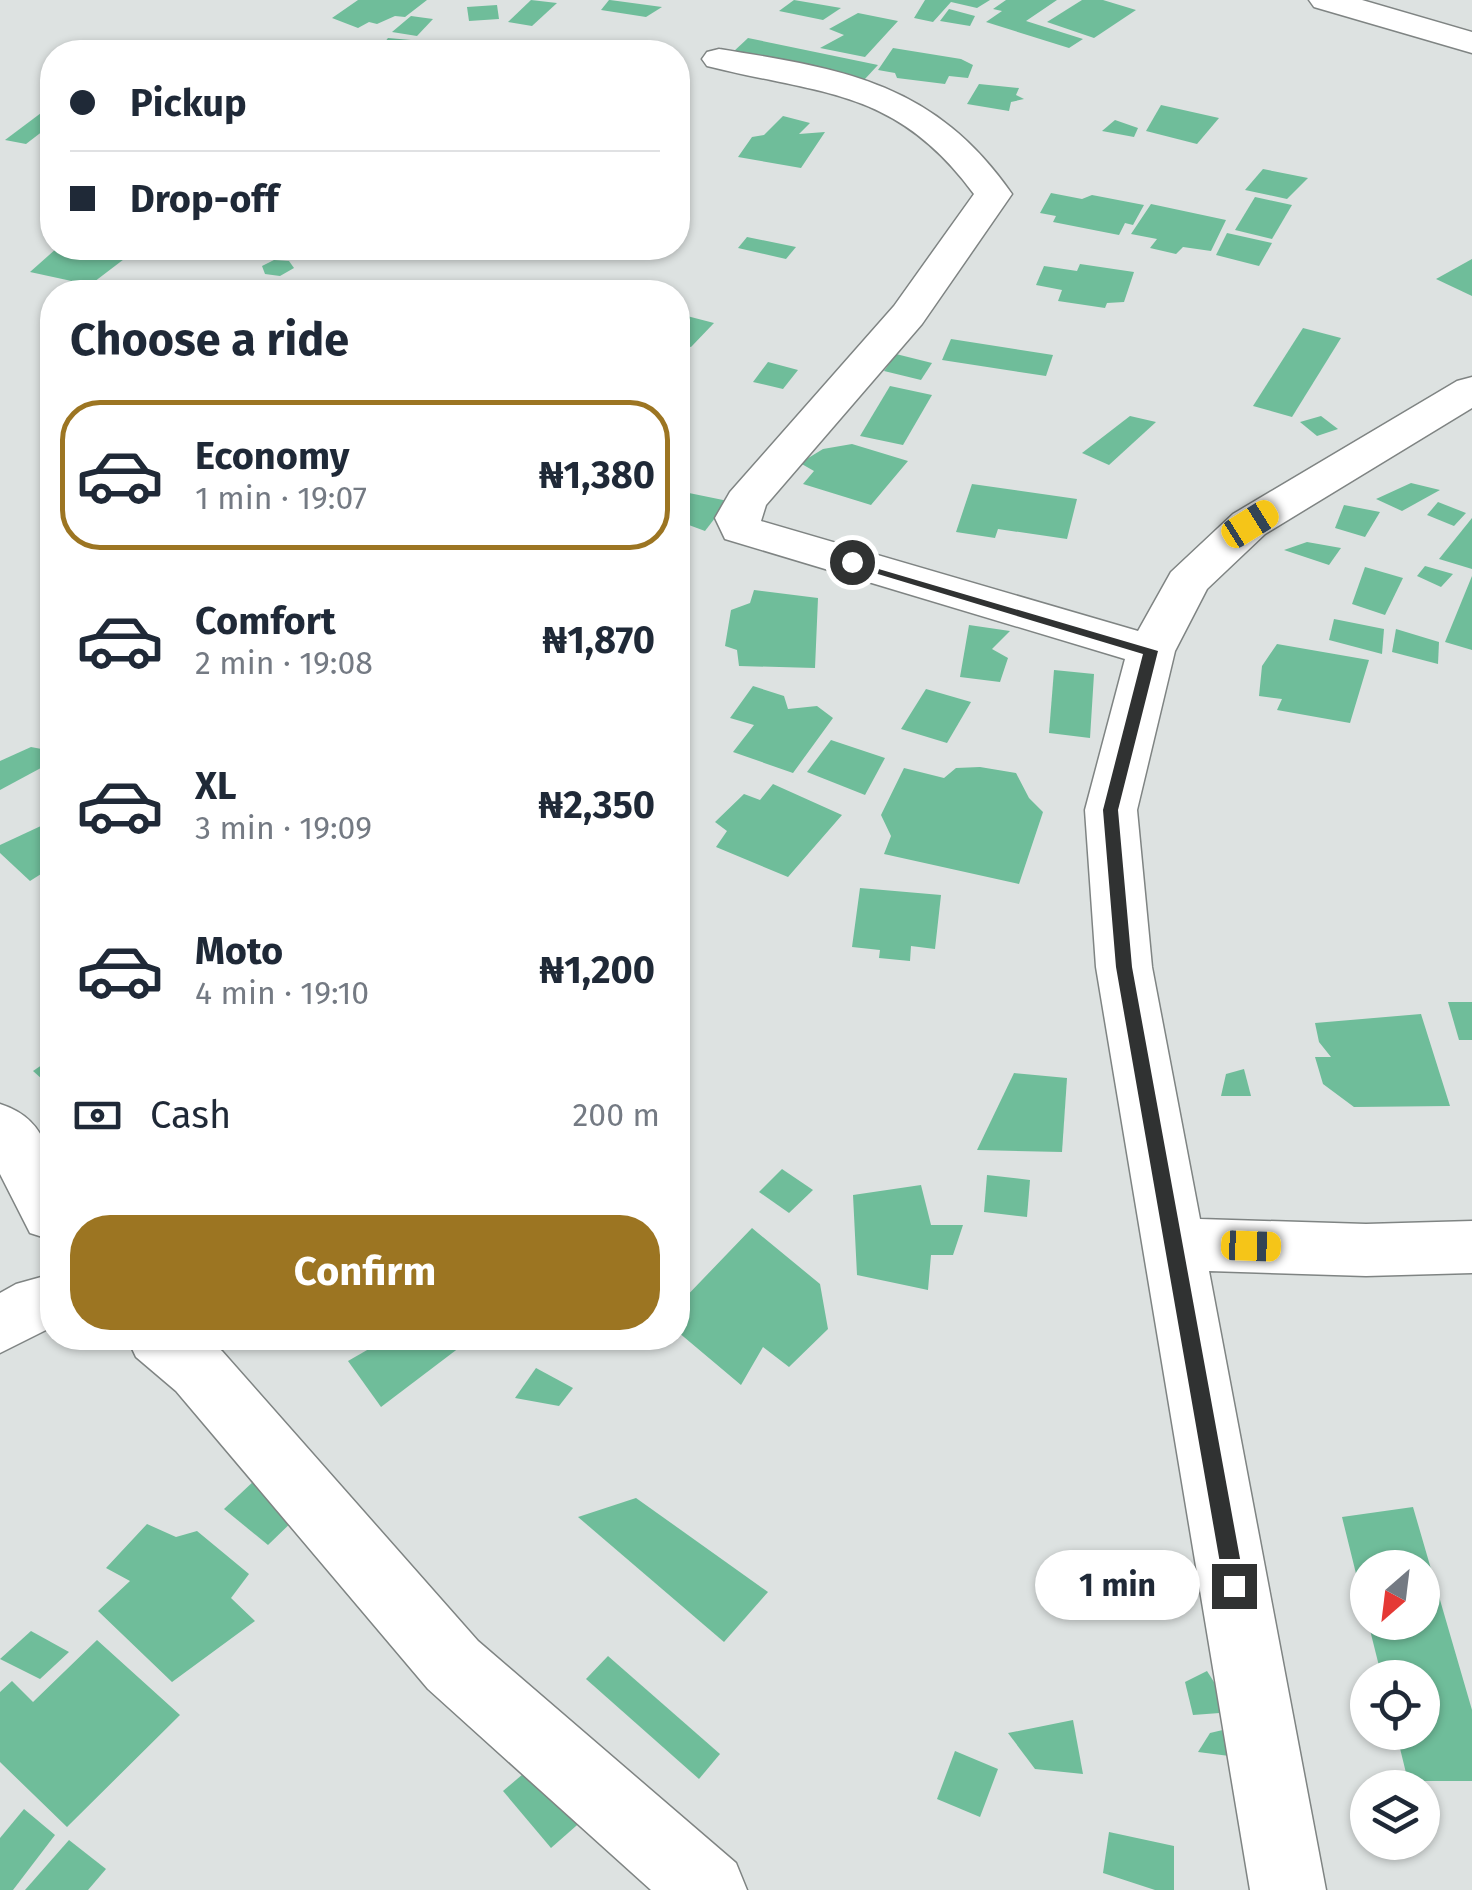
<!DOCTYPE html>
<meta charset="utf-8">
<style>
:root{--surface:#fff;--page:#f6f6f7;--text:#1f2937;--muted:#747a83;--line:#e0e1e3;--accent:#9c7522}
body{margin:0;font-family:"Fira Sans",sans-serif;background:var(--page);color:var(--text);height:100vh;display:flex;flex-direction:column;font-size:38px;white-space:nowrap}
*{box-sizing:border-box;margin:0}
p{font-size:32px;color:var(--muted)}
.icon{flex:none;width:55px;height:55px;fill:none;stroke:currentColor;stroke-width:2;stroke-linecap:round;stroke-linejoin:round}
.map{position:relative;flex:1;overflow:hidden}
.side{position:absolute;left:40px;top:280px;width:650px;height:1070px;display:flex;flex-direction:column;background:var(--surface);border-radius:40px;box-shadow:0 2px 8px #0004}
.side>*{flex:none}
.top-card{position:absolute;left:40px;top:40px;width:650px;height:220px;border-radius:40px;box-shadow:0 2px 8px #0004;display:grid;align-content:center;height:220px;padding:0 30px;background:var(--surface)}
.needle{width:65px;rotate:208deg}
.buttons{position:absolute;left:1350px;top:1550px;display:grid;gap:20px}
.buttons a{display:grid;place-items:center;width:90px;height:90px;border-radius:50%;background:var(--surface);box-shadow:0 2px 8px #0004;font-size:50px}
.end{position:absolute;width:45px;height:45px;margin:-22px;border:12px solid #303232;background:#fff;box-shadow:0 0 0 5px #fff}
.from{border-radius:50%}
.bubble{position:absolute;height:70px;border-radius:35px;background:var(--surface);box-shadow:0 2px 8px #0004;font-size:32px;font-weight:700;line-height:70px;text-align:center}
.car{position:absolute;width:30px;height:60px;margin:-30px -15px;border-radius:12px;box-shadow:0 0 8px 2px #0007;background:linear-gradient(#f5c518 24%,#345 0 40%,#f5c518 0 76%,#345 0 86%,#f5c518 0)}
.top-card b{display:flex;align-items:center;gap:35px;height:95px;font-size:38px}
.top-card b+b{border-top:2px solid var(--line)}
.top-card i{width:25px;height:25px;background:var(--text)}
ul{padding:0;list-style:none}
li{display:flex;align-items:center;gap:30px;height:150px;margin:0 20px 15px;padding:0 10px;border:5px solid transparent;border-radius:40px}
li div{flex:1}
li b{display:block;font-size:38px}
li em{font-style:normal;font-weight:700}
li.current{border-color:var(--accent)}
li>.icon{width:90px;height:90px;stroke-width:1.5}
h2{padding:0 30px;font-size:45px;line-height:120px}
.pay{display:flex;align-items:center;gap:25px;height:110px;padding:0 30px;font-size:38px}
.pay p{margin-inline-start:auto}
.button{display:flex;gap:20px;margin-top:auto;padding:20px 30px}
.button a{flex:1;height:115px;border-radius:40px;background:var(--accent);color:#fff;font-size:40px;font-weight:700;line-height:115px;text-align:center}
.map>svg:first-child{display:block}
.building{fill:#6fbd9a}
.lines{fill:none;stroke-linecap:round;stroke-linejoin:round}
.minor-casing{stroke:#7f8483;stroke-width:3}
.minor{fill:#fff;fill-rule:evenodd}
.route{fill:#303232}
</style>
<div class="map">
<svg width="1472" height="1890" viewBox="0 0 1472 1890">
<rect width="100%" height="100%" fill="#dde2e1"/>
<g class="building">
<polygon points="358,0 427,0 405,17 395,16 377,24 369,22 358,28 332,18"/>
<polygon points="531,0 557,3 532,26 508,22"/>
<polygon points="609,0 610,0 662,7 646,17 601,10"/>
<polygon points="794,0 841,8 823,20 779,11"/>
<polygon points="925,0 990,0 977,8 951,2 933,22 914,18"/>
<polygon points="1006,0 1057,0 1026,21 1083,39 1069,48 986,22 1002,11 993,9"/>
<polygon points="1082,0 1103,0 1136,10 1094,38 1047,22"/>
<polygon points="497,5 499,19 469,21 467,7"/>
<polygon points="949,9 975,16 970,26 940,21"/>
<polygon points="858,13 898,21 865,57 820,48 844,35 829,29"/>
<polygon points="411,16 433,19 417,36 392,32"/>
<polygon points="388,38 411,40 399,52 377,52"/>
<polygon points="748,38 878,65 864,80 732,53"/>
<polygon points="893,48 961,59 973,65 968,78 949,76 945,84 897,78 895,73 878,70"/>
<polygon points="979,84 1019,88 1016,95 1024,99 1011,102 1009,111 967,104"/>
<polygon points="1161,105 1219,118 1197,144 1146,131"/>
<polygon points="41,113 52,115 52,124 26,144 5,140"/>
<polygon points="783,116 810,123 799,134 825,132 801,168 738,157 752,137 764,135"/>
<polygon points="1115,120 1138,128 1134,137 1102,131"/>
<polygon points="1263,169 1308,178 1287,199 1245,190"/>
<polygon points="1051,193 1082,199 1092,195 1144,205 1133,225 1125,223 1119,235 1053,222 1056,216 1040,213"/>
<polygon points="1255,197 1292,205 1272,239 1235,230"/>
<polygon points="1151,204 1226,220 1211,251 1183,247 1176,254 1150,248 1157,239 1131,234"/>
<polygon points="1227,233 1272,243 1259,266 1216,255"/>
<polygon points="747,237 796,247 786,259 738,248"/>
<polygon points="57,248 105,248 132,253 90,285 30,272"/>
<polygon points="1472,259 1472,296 1436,279"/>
<polygon points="274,260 289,261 294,268 280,276 265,274 262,266"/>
<polygon points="1080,264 1134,272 1124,302 1107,303 1105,308 1058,301 1062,290 1036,285 1044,266 1077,271"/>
<polygon points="687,316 714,323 691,347 678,344 678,326"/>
<polygon points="1303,328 1341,338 1292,417 1253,406"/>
<polygon points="951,339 1053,355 1046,376 942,360"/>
<polygon points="896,354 932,363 921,380 884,371"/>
<polygon points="768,362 798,370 783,389 753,382"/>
<polygon points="890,386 932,395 903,445 860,436"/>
<polygon points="1130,416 1156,422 1109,465 1082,453"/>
<polygon points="1321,416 1338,429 1317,436 1300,422"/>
<polygon points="852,444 908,461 871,505 803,484 814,471 800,463 823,449"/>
<polygon points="1411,483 1440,490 1402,511 1376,499"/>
<polygon points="972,484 1077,499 1067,539 998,529 995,538 956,532"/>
<polygon points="689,493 728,501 705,531 678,521 678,505"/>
<polygon points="1438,502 1466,513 1454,526 1427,515"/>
<polygon points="1344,505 1380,512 1365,537 1335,528"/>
<polygon points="1472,518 1472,569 1439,559"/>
<polygon points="1307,542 1341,548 1329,565 1284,550"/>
<polygon points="1425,566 1453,574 1441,587 1417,576"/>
<polygon points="1365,567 1403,578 1385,615 1352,604"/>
<polygon points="1472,576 1472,650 1445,642"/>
<polygon points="754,590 818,598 815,668 739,666 737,650 725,646 731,610 750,603"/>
<polygon points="1334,619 1384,629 1382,654 1329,640"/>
<polygon points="969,625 1010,631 992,649 1008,658 1000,682 960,677"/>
<polygon points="1396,629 1439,642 1438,664 1392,652"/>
<polygon points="1277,644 1369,660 1350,723 1277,710 1282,699 1259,696 1262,666"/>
<polygon points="1054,670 1094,674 1090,738 1049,733"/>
<polygon points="753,686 784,696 788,709 817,706 833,718 793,773 733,752 754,725 730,718"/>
<polygon points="926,689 971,702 947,743 901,729"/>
<polygon points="831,740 885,758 865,795 807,772"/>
<polygon points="31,747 52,751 52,762 0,790 0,761"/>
<polygon points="980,767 1016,773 1029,798 1043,812 1019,884 884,854 891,836 881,815 904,768 944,778 956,768"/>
<polygon points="773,784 842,815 788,877 716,847 727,831 715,822 744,794 760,800"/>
<polygon points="43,825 52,831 52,867 30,881 0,853 0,845"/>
<polygon points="860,888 941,895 935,949 911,946 910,961 879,958 880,950 852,947"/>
<polygon points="1448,1002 1472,1002 1472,1040 1459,1040"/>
<polygon points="1421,1014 1450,1106 1354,1107 1323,1084 1315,1057 1331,1057 1319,1042 1315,1023"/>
<polygon points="52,1058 52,1088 33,1071"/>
<polygon points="1244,1069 1251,1096 1221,1096 1226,1074"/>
<polygon points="1014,1073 1067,1078 1062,1152 977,1150"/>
<polygon points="782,1169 813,1190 789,1213 759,1192"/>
<polygon points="987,1175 1030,1180 1027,1217 984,1212"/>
<polygon points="921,1185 931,1225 963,1225 953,1255 931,1255 928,1290 857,1275 853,1195"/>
<polygon points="752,1228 820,1284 828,1329 789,1367 763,1347 741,1385 678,1332 678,1305"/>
<polygon points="388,1338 472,1338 381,1407 348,1361"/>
<polygon points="536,1368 573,1388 559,1406 515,1398"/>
<polygon points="255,1480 299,1515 268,1545 224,1509"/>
<polygon points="636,1498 768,1592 724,1642 578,1517"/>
<polygon points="1413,1507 1472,1710 1472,1781 1408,1781 1396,1732 1422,1732 1422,1678 1382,1678 1368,1622 1422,1622 1422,1568 1368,1568 1366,1614 1342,1517"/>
<polygon points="147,1524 176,1537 197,1531 249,1574 231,1598 255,1621 172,1682 98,1611 130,1581 106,1568"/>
<polygon points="31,1631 69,1652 40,1679 0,1659"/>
<polygon points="97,1640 180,1715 67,1827 0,1762 0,1692 12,1681 33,1702"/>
<polygon points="608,1656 720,1754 699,1779 586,1679"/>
<polygon points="1207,1671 1233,1712 1193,1715 1185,1682"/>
<polygon points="1073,1720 1083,1774 1035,1769 1008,1733"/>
<polygon points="1244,1725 1245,1758 1198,1752 1210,1733"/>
<polygon points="955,1751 998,1769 980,1817 937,1799"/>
<polygon points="536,1763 584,1819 551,1848 503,1791"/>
<polygon points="24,1809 55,1835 13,1890 0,1890 0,1838"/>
<polygon points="1109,1832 1174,1846 1174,1890 1155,1890 1103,1873"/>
<polygon points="69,1840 106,1869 88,1890 25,1890"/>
</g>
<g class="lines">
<g class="minor-casing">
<g id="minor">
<polygon points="1309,0 1362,0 1472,32 1472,53 1314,7"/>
<path d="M719,49C844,69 935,83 1012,194L922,324L766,505L761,521L1138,631L1171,572L1233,514L1457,381L1472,377V408L1265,534L1207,589L1175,651L1137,810L1152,967L1200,1219L1366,1224L1472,1221V1273L1366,1276L1209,1271L1326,1890H1250L1096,967L1085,810L1125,659L725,539L715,518L730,492L894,306L974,194C896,88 822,95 707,66L702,59L707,52Z"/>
<path d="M0,1104C63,1124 52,1186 52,1240L30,1233L0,1174Z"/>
<polygon points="52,1274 52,1327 0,1353 0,1293 16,1284"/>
<polygon points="127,1338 205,1338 222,1351 478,1641 736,1863 747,1890 651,1890 428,1689 176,1391 136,1357"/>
</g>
</g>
<use href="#minor" class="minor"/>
</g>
<polygon class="route" points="848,560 1158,651 1118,810 1132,967 1245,1586 1234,1596 1224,1586 1116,967 1103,810 1143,654 848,565"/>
</svg>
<div class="buttons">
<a><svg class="needle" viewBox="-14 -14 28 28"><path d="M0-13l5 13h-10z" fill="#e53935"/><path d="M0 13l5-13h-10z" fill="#747a83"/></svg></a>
<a><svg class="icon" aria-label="locate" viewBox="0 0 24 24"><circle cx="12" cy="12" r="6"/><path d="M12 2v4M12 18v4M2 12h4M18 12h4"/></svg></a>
<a><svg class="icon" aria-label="layers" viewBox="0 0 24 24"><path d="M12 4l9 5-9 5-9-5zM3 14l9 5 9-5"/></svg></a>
</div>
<i class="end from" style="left:852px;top:562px"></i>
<i class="end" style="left:1234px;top:1586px"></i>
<div class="bubble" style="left:1035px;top:1550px;width:165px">1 min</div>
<i class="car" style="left:1250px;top:524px;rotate:58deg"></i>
<i class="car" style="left:1251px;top:1246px;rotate:92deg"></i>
<div class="top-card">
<b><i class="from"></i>Pickup</b>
<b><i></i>Drop-off</b>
</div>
<section class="side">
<h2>Choose a ride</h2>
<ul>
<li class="current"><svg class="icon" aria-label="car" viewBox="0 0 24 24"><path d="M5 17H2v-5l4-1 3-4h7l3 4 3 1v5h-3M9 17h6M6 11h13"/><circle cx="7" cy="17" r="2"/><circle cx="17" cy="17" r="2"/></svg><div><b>Economy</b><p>1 min · 19:07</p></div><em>₦1,380</em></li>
<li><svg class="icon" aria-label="car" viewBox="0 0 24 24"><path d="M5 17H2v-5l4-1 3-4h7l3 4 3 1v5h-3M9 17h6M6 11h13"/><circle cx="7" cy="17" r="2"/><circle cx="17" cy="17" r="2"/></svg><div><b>Comfort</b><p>2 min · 19:08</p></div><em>₦1,870</em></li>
<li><svg class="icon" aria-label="car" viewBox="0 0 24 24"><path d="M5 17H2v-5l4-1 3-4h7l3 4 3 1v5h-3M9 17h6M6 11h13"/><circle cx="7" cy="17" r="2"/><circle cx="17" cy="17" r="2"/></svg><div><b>XL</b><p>3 min · 19:09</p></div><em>₦2,350</em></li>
<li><svg class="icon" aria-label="car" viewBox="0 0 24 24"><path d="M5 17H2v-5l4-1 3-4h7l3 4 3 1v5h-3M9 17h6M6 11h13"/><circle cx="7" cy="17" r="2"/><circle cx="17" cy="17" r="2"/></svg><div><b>Moto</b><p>4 min · 19:10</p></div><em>₦1,200</em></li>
</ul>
<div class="pay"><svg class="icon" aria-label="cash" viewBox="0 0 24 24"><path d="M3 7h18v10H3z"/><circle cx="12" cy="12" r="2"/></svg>Cash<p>200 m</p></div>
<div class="button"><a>Confirm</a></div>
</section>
</div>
